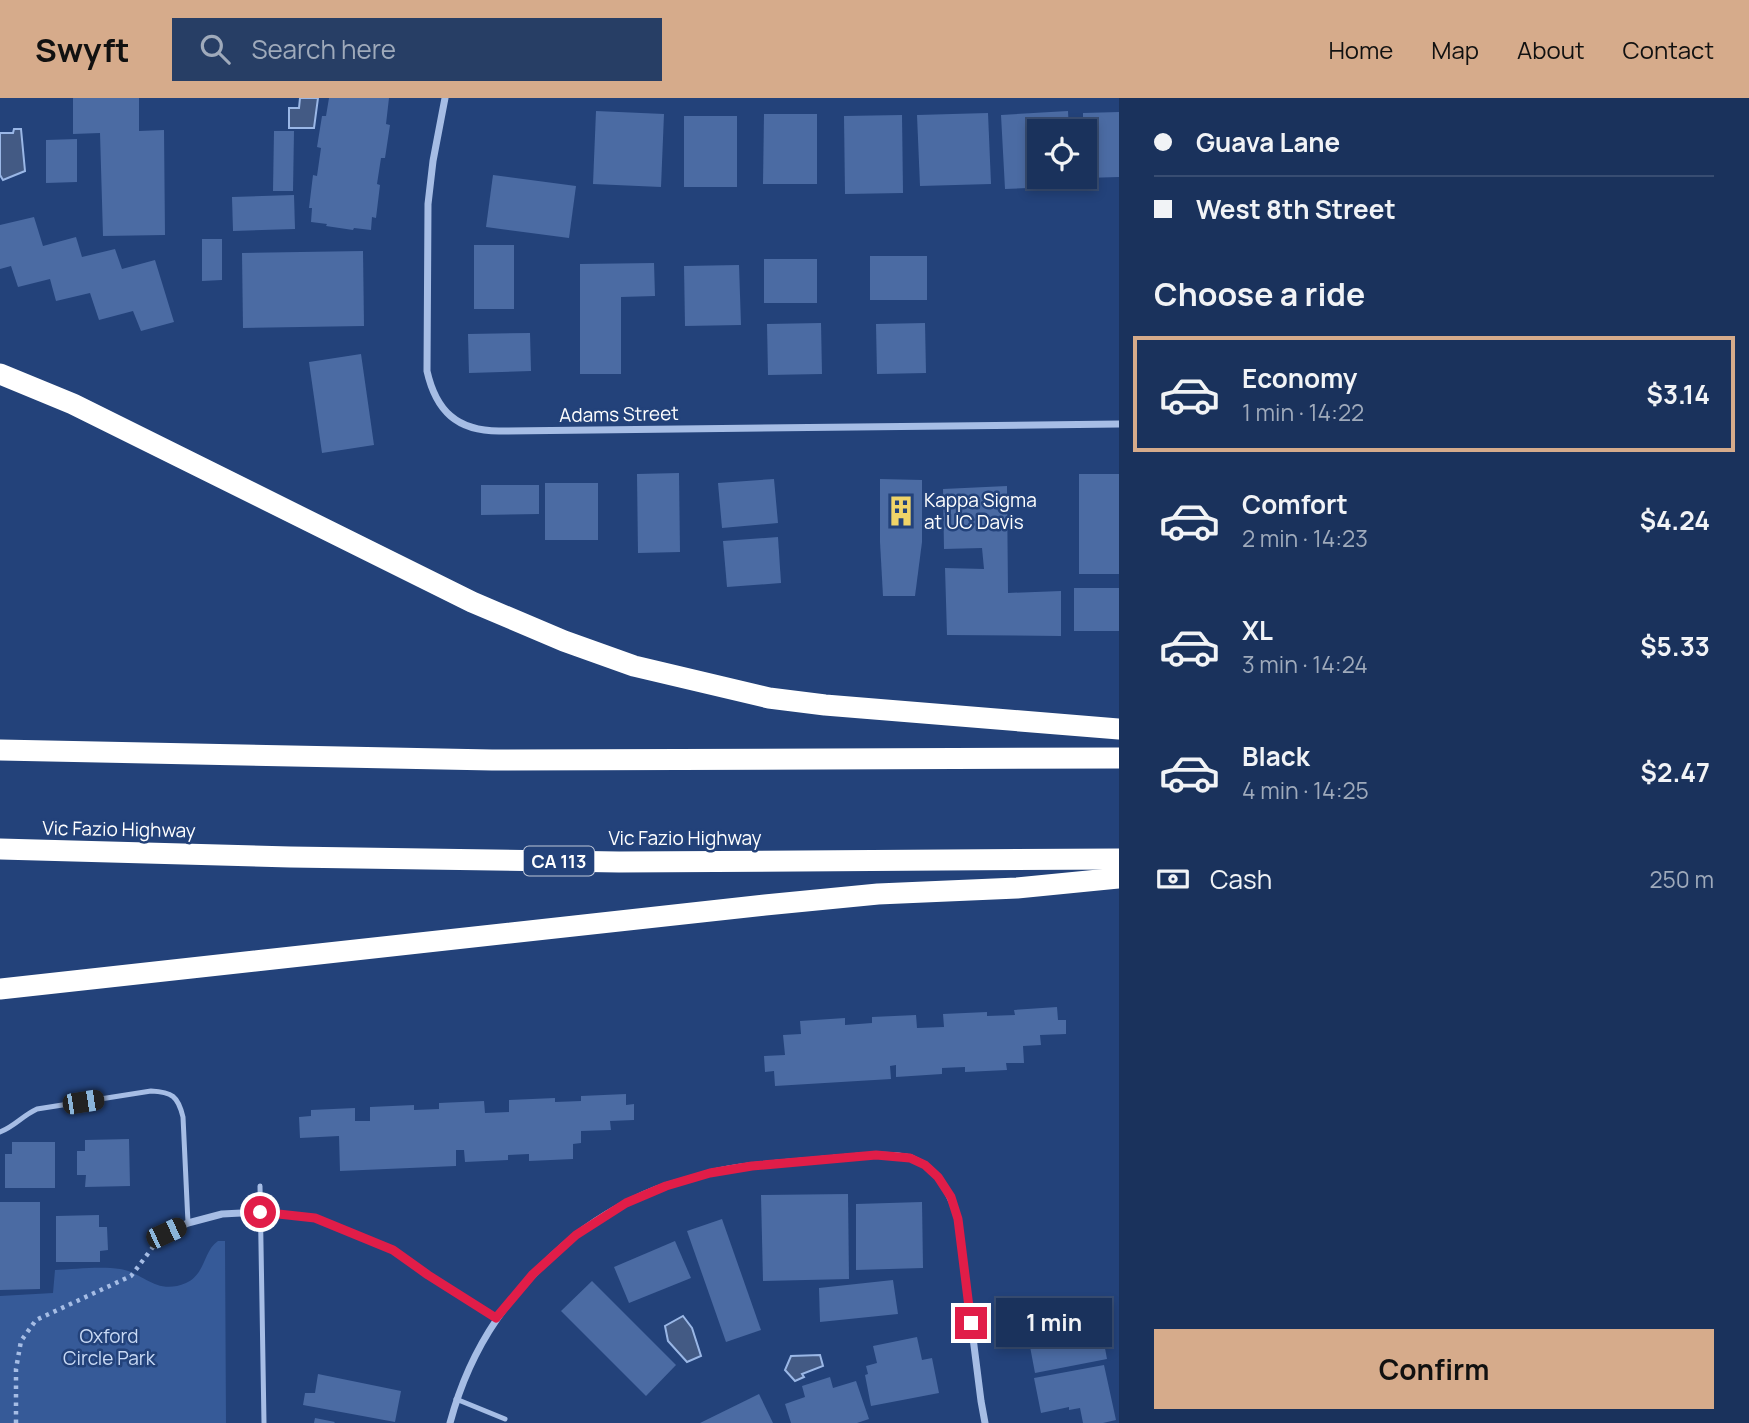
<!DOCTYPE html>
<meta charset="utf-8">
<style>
:root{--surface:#1a325c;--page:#273e65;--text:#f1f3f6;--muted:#9faabb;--line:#384d72;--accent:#d6ab8b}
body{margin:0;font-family:Manrope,sans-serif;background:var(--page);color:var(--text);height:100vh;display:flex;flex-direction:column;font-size:26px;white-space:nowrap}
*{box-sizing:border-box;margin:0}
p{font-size:23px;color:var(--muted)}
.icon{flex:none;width:38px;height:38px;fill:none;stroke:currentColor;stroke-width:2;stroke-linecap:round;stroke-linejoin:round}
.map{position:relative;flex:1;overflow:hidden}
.sheet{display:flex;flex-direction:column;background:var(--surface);width:630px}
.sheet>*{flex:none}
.banner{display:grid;align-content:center;height:154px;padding:0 35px;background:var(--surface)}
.controls{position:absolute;left:1027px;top:21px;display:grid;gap:14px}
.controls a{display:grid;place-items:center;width:70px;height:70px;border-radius:0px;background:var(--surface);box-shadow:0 4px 10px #0003,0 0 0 2px var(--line);font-size:35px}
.end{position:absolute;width:32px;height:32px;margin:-16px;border:9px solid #e11d48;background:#fff;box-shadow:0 0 0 4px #fff}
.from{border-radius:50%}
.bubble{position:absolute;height:49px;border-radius:0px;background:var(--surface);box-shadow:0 4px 10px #0003,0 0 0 2px var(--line);font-size:23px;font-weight:700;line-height:49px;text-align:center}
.car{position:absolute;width:21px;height:42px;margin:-21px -10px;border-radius:9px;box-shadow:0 0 5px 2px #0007;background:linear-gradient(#222 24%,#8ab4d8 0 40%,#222 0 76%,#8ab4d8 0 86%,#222 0)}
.banner b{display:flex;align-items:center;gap:24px;height:66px;font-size:26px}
.banner b+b{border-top:2px solid var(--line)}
.banner i{width:18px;height:18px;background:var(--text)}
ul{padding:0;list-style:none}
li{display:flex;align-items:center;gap:21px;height:116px;margin:0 14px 10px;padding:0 21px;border:4px solid transparent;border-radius:0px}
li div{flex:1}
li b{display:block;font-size:26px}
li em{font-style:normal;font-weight:700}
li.active{border-color:var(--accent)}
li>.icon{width:63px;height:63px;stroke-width:1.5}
h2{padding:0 35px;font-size:32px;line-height:84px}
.pay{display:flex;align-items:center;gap:18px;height:77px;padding:0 35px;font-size:26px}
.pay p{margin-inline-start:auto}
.button{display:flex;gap:14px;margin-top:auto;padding:14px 35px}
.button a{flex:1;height:80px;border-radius:0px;background:var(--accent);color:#111;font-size:28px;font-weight:700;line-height:80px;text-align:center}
header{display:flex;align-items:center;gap:42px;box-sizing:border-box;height:98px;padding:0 35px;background:var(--accent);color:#111}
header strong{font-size:33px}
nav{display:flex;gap:38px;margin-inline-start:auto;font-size:24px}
.search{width:490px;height:63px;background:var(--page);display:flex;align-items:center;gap:18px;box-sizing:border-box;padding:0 24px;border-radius:0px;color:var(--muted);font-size:26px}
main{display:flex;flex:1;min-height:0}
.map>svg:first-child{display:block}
.green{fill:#365a98}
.water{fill:#435a84;stroke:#9ab7e6;stroke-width:2}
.building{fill:#4b6ba3}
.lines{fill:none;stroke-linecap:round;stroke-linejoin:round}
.path{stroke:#a6bde5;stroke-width:4.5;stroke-dasharray:3.5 5;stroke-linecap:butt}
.service{stroke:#a6bde5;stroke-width:5}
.minor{stroke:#a6bde5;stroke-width:7}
.motorway{stroke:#fff;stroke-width:21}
.route{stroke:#e11d48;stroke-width:9}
.labels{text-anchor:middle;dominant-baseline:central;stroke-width:5;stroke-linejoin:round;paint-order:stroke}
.shield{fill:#23427a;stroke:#bdc6d7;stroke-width:2}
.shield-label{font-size:18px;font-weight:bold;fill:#fff}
.street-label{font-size:19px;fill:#fff;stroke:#23427a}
.poi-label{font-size:19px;fill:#fff;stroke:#23427a;text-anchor:start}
.park-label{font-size:19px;fill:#c8d9f4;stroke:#23427a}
</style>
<header>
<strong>Swyft</strong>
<div class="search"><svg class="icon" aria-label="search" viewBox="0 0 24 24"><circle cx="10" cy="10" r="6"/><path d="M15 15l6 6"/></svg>Search here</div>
<nav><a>Home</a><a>Map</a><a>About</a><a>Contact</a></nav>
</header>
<main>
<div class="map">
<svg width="1119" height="1325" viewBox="0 0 1119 1325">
<rect width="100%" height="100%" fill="#23427a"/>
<path class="green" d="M218,1143H225L226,1325H0V1198L53,1195L55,1172C74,1171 102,1168 120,1171C143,1174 156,1198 186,1185C206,1176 203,1153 218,1143Z"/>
<g class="water">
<polygon points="300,0 318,0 314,30 289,30 289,10 299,10"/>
<polygon points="14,31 21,31 25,73 3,82 0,77 0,35 13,35"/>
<polygon points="683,1218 692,1230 701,1258 687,1264 668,1243 665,1228"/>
<polygon points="820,1257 823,1268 802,1276 804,1279 795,1283 785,1272 791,1258"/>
</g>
<g class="building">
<polygon points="73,0 139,0 139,33 164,32 165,137 103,138 100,35 73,36"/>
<polygon points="329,0 389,0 386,26 390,27 385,60 381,60 377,86 380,87 376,120 372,119 371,132 354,130 353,132 326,128 327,126 311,124 312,110 309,110 313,77 317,78 321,50 317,49 322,18 326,18"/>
<polygon points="596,13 664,16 661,89 593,86"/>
<polygon points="1068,13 1069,33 1040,33 1040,79 1071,79 1072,88 1005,91 1001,17"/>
<polygon points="1119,14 1119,79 1085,80 1085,33 1083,33 1083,15"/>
<polygon points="988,15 991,86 920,88 917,17"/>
<polygon points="764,16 817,16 817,86 763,86"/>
<polygon points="902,17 903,95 845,96 844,18"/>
<rect x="684" y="18" width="53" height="71"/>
<polygon points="274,33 294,33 293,93 273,93"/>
<polygon points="77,41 77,84 46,85 46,42"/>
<polygon points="493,77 576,88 569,140 486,129"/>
<polygon points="294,97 295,131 233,133 232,99"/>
<polygon points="34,119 43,148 76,139 82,159 115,151 122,171 155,162 174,224 141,233 133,213 99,222 90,195 56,203 50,181 18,189 11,168 0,171 0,127"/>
<polygon points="202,141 222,141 222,182 202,183"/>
<rect x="474" y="147" width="40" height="64"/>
<polygon points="363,153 364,228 243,230 242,155"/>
<rect x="870" y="158" width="57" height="44"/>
<rect x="764" y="161" width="53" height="44"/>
<polygon points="654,165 655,198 621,199 621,276 580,276 580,166"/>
<polygon points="739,167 741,227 685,228 684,168"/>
<polygon points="821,225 822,276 768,277 767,226"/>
<polygon points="925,225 926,275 877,276 876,226"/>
<polygon points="530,235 531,273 469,275 468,236"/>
<polygon points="361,256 374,347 322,355 309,264"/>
<polygon points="679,375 680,454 638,455 637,376"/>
<rect x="1079" y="376" width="40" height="100"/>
<polygon points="774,381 778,425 722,430 718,385"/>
<polygon points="880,381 922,382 922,444 915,498 883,498 880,444"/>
<rect x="545" y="385" width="53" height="57"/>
<polygon points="481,387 539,387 539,416 481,417"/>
<polygon points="1007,388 1008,495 1061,493 1061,538 947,537 945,470 984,471 982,450 944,451 943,391"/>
<polygon points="778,439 781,485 727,489 723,443"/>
<rect x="1074" y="490" width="45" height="43"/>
<polygon points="1057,909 1058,922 1066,922 1066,936 1040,937 1041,947 1023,948 1024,965 1006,965 1007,972 965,974 965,969 942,970 942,976 896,979 896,967 890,968 891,981 775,988 774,973 765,974 764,958 785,957 783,937 801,936 800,923 845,920 845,927 872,925 872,919 916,917 917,930 944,929 943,916 987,914 987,918 1015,917 1014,912"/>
<polygon points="626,996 626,1007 634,1006 634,1022 610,1023 611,1032 581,1033 581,1045 573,1046 573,1061 529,1063 529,1056 508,1057 508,1062 465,1064 464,1052 456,1052 456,1068 340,1073 339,1038 300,1040 299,1019 311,1018 311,1012 355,1010 355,1023 370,1023 370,1009 414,1007 414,1012 439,1011 439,1005 484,1003 485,1015 509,1014 509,1002 555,1000 555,1004 581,1003 581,998"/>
<polygon points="129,1041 130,1088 85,1089 86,1077 77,1077 77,1053 85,1053 85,1042"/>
<polygon points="12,1044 55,1044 55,1090 5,1090 5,1056 12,1056"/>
<polygon points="848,1096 849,1181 763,1183 761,1097"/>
<polygon points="0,1104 40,1104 40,1191 0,1192"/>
<polygon points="922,1104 923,1170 856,1172 856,1106"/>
<polygon points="99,1117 99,1129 107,1129 108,1152 100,1153 100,1164 56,1164 56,1118"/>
<polygon points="722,1121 761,1232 726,1244 687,1133"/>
<polygon points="675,1143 691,1180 629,1205 614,1169"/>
<polygon points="893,1182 898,1216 820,1224 819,1190"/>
<polygon points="592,1183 676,1267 646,1298 561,1213"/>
<polygon points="1106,1207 1111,1232 1102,1234 1107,1261 1035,1275 1028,1238 1046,1234 1046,1237 1068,1233 1065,1215"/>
<polygon points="917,1239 922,1262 932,1260 939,1295 871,1308 865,1277 868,1276 866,1268 877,1265 873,1248"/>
<polygon points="1104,1267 1116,1322 1103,1325 1083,1325 1080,1310 1069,1312 1069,1309 1041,1315 1034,1280"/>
<polygon points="318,1276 401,1293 395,1324 303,1307 305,1295 315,1295"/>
<polygon points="830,1279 833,1290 856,1283 869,1321 857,1325 791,1325 785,1306 805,1299 802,1288"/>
<polygon points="759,1296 773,1325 700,1325"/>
<polygon points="315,1320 335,1324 334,1325 314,1325"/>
</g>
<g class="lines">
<polyline class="path" points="16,1325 16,1271 21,1243 36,1222 131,1178 156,1145"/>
<g class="service">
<path d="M0,1034C15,1028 22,1018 37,1011L151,993C172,994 178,998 183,1019L188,1125"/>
<polyline points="260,1088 264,1325"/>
<polyline points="456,1301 505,1321"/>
</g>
<g class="minor">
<path d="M445,0L433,63L428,106L427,273C436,313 457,333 499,333L1119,326"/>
<polyline points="166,1135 188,1125 222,1116 260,1114 315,1120 393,1152 428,1177 496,1220"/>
<path d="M450,1325C471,1246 512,1190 575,1138C600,1118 637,1097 668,1087C682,1083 696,1079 709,1075C747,1066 787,1065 826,1061C850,1059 887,1054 911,1060C915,1062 921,1065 925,1067C943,1080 952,1100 958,1121L981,1303L985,1325"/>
</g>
<g class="motorway">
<polyline points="0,276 73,306 472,504 564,543 634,568 769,600 825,607 1119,631"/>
<polyline points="0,652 492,662 1119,660"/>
<polyline points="0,751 290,759 619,764 1119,761"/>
<polyline points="0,891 765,807 878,796 1017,790 1119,780"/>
</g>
</g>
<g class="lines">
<polyline class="route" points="260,1114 315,1120 393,1152 428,1177 496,1220 533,1176 576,1137 626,1105 666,1088 710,1075 752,1068 876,1057 910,1060 925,1067 938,1079 951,1099 958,1121 971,1225"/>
</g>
<defs>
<g id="building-bare" transform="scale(2.415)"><path d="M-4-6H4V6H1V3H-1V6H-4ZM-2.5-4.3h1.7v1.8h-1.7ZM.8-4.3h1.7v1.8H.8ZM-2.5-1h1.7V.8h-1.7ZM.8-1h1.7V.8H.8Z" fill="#f0d468" stroke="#23427a" stroke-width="2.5" paint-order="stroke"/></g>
</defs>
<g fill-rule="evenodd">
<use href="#building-bare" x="901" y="413"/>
</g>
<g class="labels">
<rect class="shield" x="524" y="748.5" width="70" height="29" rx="5"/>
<g class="shield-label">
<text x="559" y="763">CA 113</text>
</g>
<g class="street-label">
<text transform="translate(619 316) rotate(-1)">Adams Street</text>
<text transform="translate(119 731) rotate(1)">Vic Fazio Highway</text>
<text x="685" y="740">Vic Fazio Highway</text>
</g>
<g class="poi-label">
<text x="924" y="402">Kappa Sigma<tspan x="924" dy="22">at UC Davis</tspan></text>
</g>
<g class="park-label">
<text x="109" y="1238">Oxford<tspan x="109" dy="22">Circle Park</tspan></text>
</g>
</g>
</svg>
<div class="controls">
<a><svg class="icon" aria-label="locate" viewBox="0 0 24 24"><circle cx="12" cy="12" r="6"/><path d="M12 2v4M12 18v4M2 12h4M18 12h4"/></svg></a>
</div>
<i class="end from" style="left:260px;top:1114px"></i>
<i class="end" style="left:971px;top:1225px"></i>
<div class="bubble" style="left:996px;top:1200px;width:116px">1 min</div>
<i class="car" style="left:83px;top:1004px;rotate:81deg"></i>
<i class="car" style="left:166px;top:1135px;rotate:65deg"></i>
</div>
<section class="sheet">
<div class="banner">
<b><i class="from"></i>Guava Lane</b>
<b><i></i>West 8th Street</b>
</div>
<h2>Choose a ride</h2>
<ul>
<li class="active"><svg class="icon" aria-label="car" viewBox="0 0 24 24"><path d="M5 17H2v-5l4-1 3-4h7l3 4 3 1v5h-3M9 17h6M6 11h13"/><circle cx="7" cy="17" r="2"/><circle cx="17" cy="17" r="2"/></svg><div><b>Economy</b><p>1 min · 14:22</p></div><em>$3.14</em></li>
<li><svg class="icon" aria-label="car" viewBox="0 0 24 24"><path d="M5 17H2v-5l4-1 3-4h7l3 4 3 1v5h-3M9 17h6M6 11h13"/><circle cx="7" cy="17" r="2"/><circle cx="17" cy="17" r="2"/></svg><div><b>Comfort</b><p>2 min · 14:23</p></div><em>$4.24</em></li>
<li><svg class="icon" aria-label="car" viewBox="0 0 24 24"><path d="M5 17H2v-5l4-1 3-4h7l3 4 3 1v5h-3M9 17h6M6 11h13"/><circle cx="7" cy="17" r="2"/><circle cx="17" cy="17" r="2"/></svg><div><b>XL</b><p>3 min · 14:24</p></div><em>$5.33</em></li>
<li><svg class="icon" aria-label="car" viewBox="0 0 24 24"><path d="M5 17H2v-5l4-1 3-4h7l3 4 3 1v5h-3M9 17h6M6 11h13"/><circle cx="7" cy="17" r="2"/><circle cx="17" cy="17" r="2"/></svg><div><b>Black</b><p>4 min · 14:25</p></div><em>$2.47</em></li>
</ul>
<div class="pay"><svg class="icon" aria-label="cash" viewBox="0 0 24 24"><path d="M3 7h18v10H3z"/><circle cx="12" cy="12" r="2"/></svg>Cash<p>250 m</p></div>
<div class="button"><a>Confirm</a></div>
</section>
</main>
